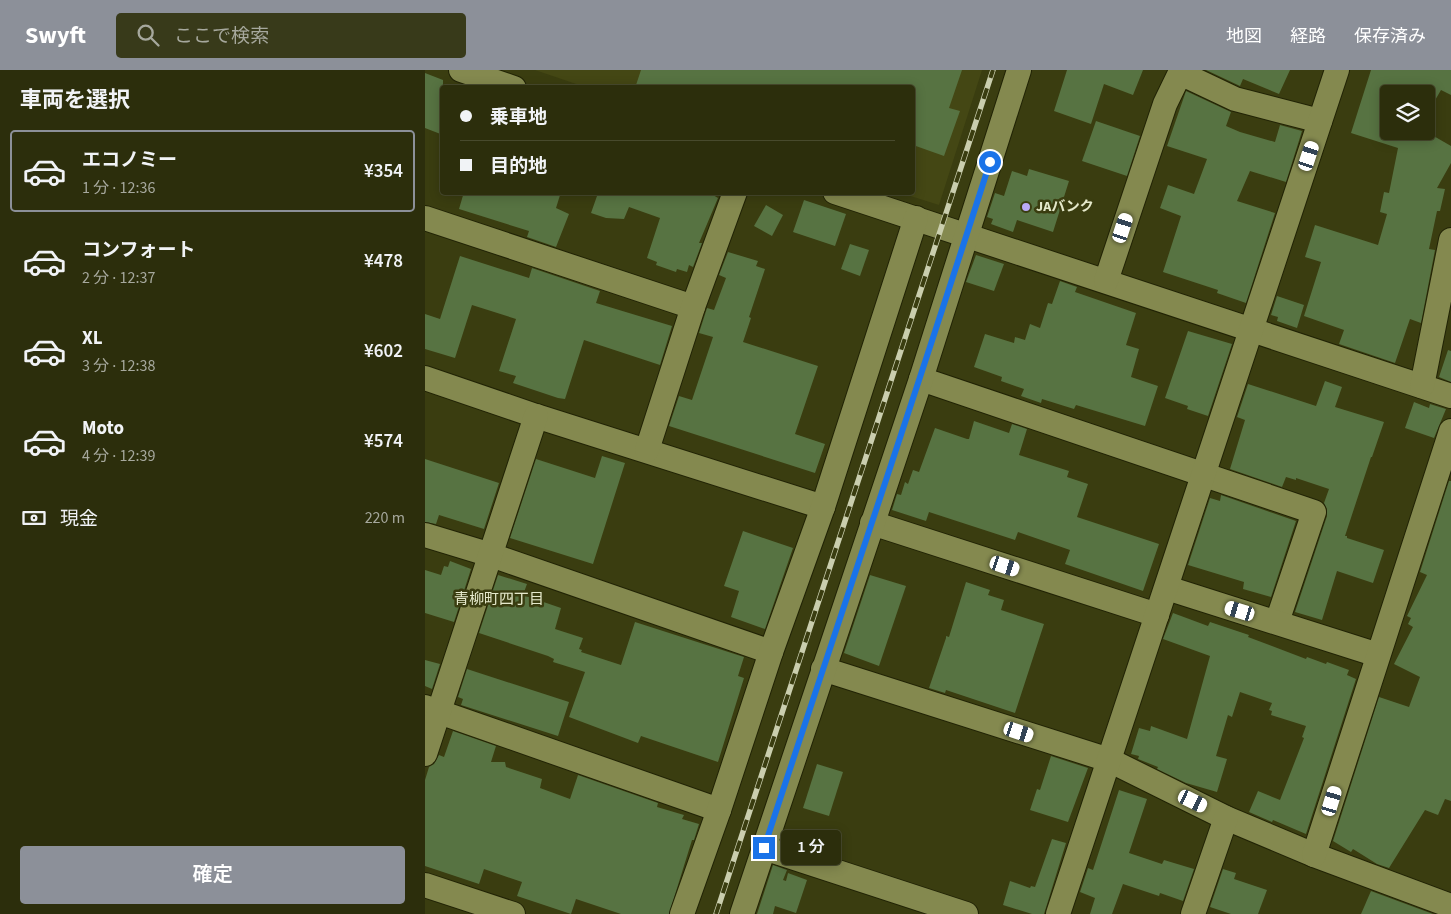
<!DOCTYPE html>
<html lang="ja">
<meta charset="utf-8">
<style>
:root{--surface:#2c2e0c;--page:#383a1a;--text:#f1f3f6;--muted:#a6a89d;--line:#484a2d;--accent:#8c9099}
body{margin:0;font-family:"Source Sans 3","Noto Sans JP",sans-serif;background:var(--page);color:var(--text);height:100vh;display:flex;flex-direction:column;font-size:19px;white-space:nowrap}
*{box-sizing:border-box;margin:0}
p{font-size:16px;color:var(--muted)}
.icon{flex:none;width:28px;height:28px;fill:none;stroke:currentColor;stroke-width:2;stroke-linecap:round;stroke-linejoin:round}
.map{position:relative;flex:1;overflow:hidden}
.side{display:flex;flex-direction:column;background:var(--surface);width:425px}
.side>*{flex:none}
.banner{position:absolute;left:15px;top:15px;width:475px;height:110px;border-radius:5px;box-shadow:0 2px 12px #0003,0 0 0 1px var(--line);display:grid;align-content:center;height:110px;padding:0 20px;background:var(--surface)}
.fabs{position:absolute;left:955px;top:15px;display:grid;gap:10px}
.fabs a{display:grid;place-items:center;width:55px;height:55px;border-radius:5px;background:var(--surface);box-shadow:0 2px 12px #0003,0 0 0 1px var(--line);font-size:25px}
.end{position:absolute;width:22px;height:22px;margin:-11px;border:6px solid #1a73e8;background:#fff;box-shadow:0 0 0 2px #fff}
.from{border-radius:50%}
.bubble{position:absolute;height:35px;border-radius:5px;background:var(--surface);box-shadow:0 2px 12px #0003,0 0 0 1px var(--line);font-size:16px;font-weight:600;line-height:35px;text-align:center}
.car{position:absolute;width:15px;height:30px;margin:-15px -8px;border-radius:6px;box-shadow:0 0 4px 1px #0007;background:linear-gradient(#fff 24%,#345 0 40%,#fff 0 76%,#345 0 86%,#fff 0)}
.banner b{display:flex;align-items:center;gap:18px;height:48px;font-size:19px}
.banner b+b{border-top:1px solid var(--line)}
.banner i{width:12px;height:12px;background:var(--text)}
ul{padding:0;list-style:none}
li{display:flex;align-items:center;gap:15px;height:82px;margin:0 10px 8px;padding:0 10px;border:2px solid transparent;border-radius:5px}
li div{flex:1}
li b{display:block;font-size:19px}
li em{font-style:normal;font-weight:600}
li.current{border-color:var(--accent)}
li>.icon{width:45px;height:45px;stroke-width:1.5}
h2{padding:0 20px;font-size:22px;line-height:60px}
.pay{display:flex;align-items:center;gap:12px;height:55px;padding:0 20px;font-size:19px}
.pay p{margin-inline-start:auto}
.primary-button{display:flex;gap:10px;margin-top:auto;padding:10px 20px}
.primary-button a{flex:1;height:58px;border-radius:5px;background:var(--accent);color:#fff;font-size:20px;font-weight:600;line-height:58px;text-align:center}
header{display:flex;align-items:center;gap:30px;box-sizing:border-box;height:70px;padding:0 25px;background:var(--accent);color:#fff}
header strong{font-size:24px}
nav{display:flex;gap:28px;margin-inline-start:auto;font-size:18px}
.search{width:350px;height:45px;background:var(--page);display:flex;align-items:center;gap:12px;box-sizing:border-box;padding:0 18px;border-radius:5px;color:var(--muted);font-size:19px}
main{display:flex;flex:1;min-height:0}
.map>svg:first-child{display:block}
.built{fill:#444714}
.building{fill:#577342}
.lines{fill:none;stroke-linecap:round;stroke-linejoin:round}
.minor-casing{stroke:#212305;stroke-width:26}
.minor{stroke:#84894f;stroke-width:24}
.rail-casing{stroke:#caceae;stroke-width:5.5}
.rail{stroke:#3a3d10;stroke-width:4;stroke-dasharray:11;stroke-linecap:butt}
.route{stroke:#1a73e8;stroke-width:6}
.poi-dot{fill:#b9aaf7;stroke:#3a3d10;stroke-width:2}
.labels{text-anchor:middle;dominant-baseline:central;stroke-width:5;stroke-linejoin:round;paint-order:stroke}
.poi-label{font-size:14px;font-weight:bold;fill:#e5e9cb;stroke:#3a3d10;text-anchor:start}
.neighbourhood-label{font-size:15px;fill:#e5e9cb;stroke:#3a3d10}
</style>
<header>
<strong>Swyft</strong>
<div class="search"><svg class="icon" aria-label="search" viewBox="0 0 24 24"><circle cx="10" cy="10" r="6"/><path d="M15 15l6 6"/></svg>ここで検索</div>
<nav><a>地図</a><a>経路</a><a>保存済み</a></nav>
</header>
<main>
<section class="side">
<h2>車両を選択</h2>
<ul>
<li class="current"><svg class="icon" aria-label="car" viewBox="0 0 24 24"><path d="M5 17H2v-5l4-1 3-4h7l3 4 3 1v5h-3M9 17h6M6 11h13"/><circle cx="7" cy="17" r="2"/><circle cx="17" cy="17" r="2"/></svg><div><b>エコノミー</b><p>1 分 · 12:36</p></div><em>¥354</em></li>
<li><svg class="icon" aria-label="car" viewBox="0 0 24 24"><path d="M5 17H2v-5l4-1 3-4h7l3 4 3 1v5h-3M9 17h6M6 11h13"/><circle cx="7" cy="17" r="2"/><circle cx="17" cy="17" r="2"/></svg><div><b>コンフォート</b><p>2 分 · 12:37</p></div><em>¥478</em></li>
<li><svg class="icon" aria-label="car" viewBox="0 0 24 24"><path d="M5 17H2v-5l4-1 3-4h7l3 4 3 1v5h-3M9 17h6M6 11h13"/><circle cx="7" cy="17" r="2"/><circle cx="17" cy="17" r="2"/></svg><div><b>XL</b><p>3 分 · 12:38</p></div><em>¥602</em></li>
<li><svg class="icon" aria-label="car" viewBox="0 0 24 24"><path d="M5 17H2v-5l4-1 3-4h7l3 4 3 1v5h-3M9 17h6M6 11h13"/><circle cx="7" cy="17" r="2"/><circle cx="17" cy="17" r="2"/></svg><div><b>Moto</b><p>4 分 · 12:39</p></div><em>¥574</em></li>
</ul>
<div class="pay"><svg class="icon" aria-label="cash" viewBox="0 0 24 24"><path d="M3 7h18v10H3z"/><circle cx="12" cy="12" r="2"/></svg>現金<p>220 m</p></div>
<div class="primary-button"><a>確定</a></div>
</section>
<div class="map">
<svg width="1026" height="844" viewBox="0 0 1026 844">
<rect width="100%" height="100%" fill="#3a3d10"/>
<polygon class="built" points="110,0 557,0 514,135 476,123 488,122 488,18 163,18"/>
<g class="building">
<polygon points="216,0 537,0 524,38 535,41 519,86 488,75 488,18 210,18"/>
<polygon points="642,0 718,0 708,25 679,14 666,54 629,41"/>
<polygon points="781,0 865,0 854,24 818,9 815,16"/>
<polygon points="946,0 1026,0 1026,25 1016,20 1009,32 1001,28 1001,24 964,24 964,61 1000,61 1026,76 1026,93 1012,118 1020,119 1015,141 1012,141 1004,179 1010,180 996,253 985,249 970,293 914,274 919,260 879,246 896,192 880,187 890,155 953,175 962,144 955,142 959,122 964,123 973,78 926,63"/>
<polygon points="0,3 18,10 18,65 0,58"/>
<polygon points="761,21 806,42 801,56 815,62 850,72 855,55 877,61 861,112 825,101 812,131 850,143 821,233 792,223 793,220 738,202 756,146 735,138 743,115 769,124 782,89 742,76"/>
<polygon points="671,51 715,66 702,106 657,91"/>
<polygon points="604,99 644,111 628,162 592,150 588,162 566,154 568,149 562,147 570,123 579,126 587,101 602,106"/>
<polygon points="39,122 136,122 131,138 144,144 131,177 102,167 104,161 34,139"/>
<polygon points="170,122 283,122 293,128 274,173 277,173 268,197 264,195 262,202 252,199 251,202 231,195 232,192 222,188 235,148 204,137 199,149 181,148 166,143 172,126 170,125"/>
<polygon points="379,130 421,144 410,176 368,162"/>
<polygon points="341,135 358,145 347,166 329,156"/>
<polygon points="425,174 444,180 435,206 416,199"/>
<polygon points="303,182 333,191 331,196 340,199 324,247 326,248 318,272 393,296 370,364 400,374 390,403 244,356 254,326 267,330 288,267 274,263 282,238 289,240 301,208 294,205"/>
<polygon points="551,185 579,194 569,221 541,212"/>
<polygon points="35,186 104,208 107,198 175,221 171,233 247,256 235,295 159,270 140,329 133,328 88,313 91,306 74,301 91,249 47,235 30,288 0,279 0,244 15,249"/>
<polygon points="635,211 652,217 650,222 711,243 701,275 714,279 706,307 733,316 720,356 651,335 649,339 617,329 616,333 596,326 599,319 576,311 577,307 549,297 560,264 589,273 590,267 600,270 605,254 615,258 623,233 627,234"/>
<polygon points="852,226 879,235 872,258 852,251 853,247 846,245"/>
<polygon points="763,261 807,274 783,346 762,339 763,336 740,328"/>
<polygon points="1023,280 1026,281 1026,312 1014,307"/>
<polygon points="900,311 917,317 910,337 959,352 947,387 946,387 920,466 922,466 922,468 959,480 948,513 912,501 897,550 870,542 902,446 902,439 899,433 904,419 871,408 871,410 861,407 857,417 805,399 820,350 812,347 823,314 891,336"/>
<polygon points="989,332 1004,338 1005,334 1021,339 1009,368 980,358"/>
<polygon points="549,351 584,363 587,354 602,359 594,385 644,401 642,407 663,414 652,447 734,474 718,521 640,494 645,480 593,462 590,470 504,442 501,451 467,440 472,424 476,425 480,412 483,414 488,400 494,402 510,358 542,369 544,369"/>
<polygon points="177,386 200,393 168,494 85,468 111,389 170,408"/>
<polygon points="0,389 74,413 59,459 14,445 11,454 0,452"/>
<polygon points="1024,411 1026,411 1026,731 1020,729 1013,745 1000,740 964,798 952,794 928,779 926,782 908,771 954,627 984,637 995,607 969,594 988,557 983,554 986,548 982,546 1002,505 995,502"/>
<polygon points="796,425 871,451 846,527 818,519 819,512 763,495 785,428 795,431"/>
<polygon points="318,461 368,478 340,559 306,547 314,521 299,516"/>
<polygon points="25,491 46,499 29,552 0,543 0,500 16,505 19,496 23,497"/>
<polygon points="73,505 102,514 98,525 136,538 130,559 158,568 154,579 157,580 156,582 196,595 210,552 319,587 313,606 319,608 293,692 216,666 213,673 144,647 160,602 128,592 129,589 123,586 54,563"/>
<polygon points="445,505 481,516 454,596 419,583"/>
<polygon points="541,512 565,520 563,525 579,530 576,540 619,554 590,643 521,620 520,623 504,618 521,568 521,566 524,567"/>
<polygon points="748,543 783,556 785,552 824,565 823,567 881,589 882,587 901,594 902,592 924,600 922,605 931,609 881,764 848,750 847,752 824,742 833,721 855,730 879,668 877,667 881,656 846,645 847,641 844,640 847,633 815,622 807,647 803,645 791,686 802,689 792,722 761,713 732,699 733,697 713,689 714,686 706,684 714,658 725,661 726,656 762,669 785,586 738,569"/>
<polygon points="0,590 15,594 7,619 0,616"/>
<polygon points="42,599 144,632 133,666 36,635 38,629 33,627"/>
<polygon points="28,661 71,676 66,692 80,692 81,697 117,709 115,718 145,729 153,705 233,733 232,737 259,745 257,749 274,754 269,770 267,770 244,844 196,844 151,829 146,844 92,826 97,812 59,799 54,814 0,796 0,710 4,697 9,694 14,685 19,687"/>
<polygon points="626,686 663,698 643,752 605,740 612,719 615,720"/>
<polygon points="392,694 418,702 404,746 378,738"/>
<polygon points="694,720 722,729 704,783 737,794 739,790 769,799 758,831 735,823 734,826 698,814 687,844 665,844 670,828 655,822 663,798 668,800"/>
<polygon points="627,769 641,773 619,844 607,844 578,835 585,811 605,818 606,816 610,817"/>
<polygon points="348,795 362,800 358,810 361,811 363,803 382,810 371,843 350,836 348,844 332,844"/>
<polygon points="798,799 811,803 809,809 842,820 833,844 806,844 785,837"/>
<polygon points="946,821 1008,844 936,844"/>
</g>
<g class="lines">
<g class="minor-casing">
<g id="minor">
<polyline points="36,0 89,18"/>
<polyline points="410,122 1026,326"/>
<polyline points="0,148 268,237"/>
<polyline points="681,211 740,34 755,3 810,29 895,51"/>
<polyline points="0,308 111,346 398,437"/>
<polyline points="496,309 889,442 852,552"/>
<polyline points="997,316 1026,170"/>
<polyline points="222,380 268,237 310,122"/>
<polyline points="447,453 732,545"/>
<polyline points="0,465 66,485 346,582"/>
<polyline points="742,518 953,585"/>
<polyline points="398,599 684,690 801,748 889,785 1026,836"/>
<polyline points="0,637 294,740"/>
<polyline points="0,684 111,346"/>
<polyline points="339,778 541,844"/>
<polyline points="889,785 1026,361"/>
<polyline points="0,815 88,844"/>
<polyline points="257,844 294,740 346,582 398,437 491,148"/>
<polyline points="317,844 496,309 594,0"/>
<polyline points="633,844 912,0"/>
<polyline points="768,844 801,748"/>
</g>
</g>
<use href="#minor" class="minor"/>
<g class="rail-casing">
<polyline id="rail" points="291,844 568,0"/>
</g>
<use href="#rail" class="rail"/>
</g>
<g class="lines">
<path class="route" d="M339,778C414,549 492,321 565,92"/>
</g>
<circle class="poi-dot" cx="601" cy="137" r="5"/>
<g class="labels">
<g class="poi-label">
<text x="611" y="137">JAバンク</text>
</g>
<g class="neighbourhood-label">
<text x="74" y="529">青柳町四丁目</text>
</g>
</g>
</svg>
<div class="fabs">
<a><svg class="icon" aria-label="layers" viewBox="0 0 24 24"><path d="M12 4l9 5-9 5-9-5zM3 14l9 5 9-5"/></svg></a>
</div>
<i class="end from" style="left:565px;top:92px"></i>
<i class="end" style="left:339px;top:778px"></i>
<div class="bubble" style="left:356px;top:760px;width:60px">1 分</div>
<i class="car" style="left:884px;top:86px;rotate:18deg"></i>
<i class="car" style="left:698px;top:158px;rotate:18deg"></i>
<i class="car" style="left:580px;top:496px;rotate:108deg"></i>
<i class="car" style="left:815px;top:541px;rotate:287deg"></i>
<i class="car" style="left:594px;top:662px;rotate:108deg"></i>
<i class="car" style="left:768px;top:731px;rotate:116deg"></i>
<i class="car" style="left:907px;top:731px;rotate:17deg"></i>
<div class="banner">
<b><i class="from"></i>乗車地</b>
<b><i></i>目的地</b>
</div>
</div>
</main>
